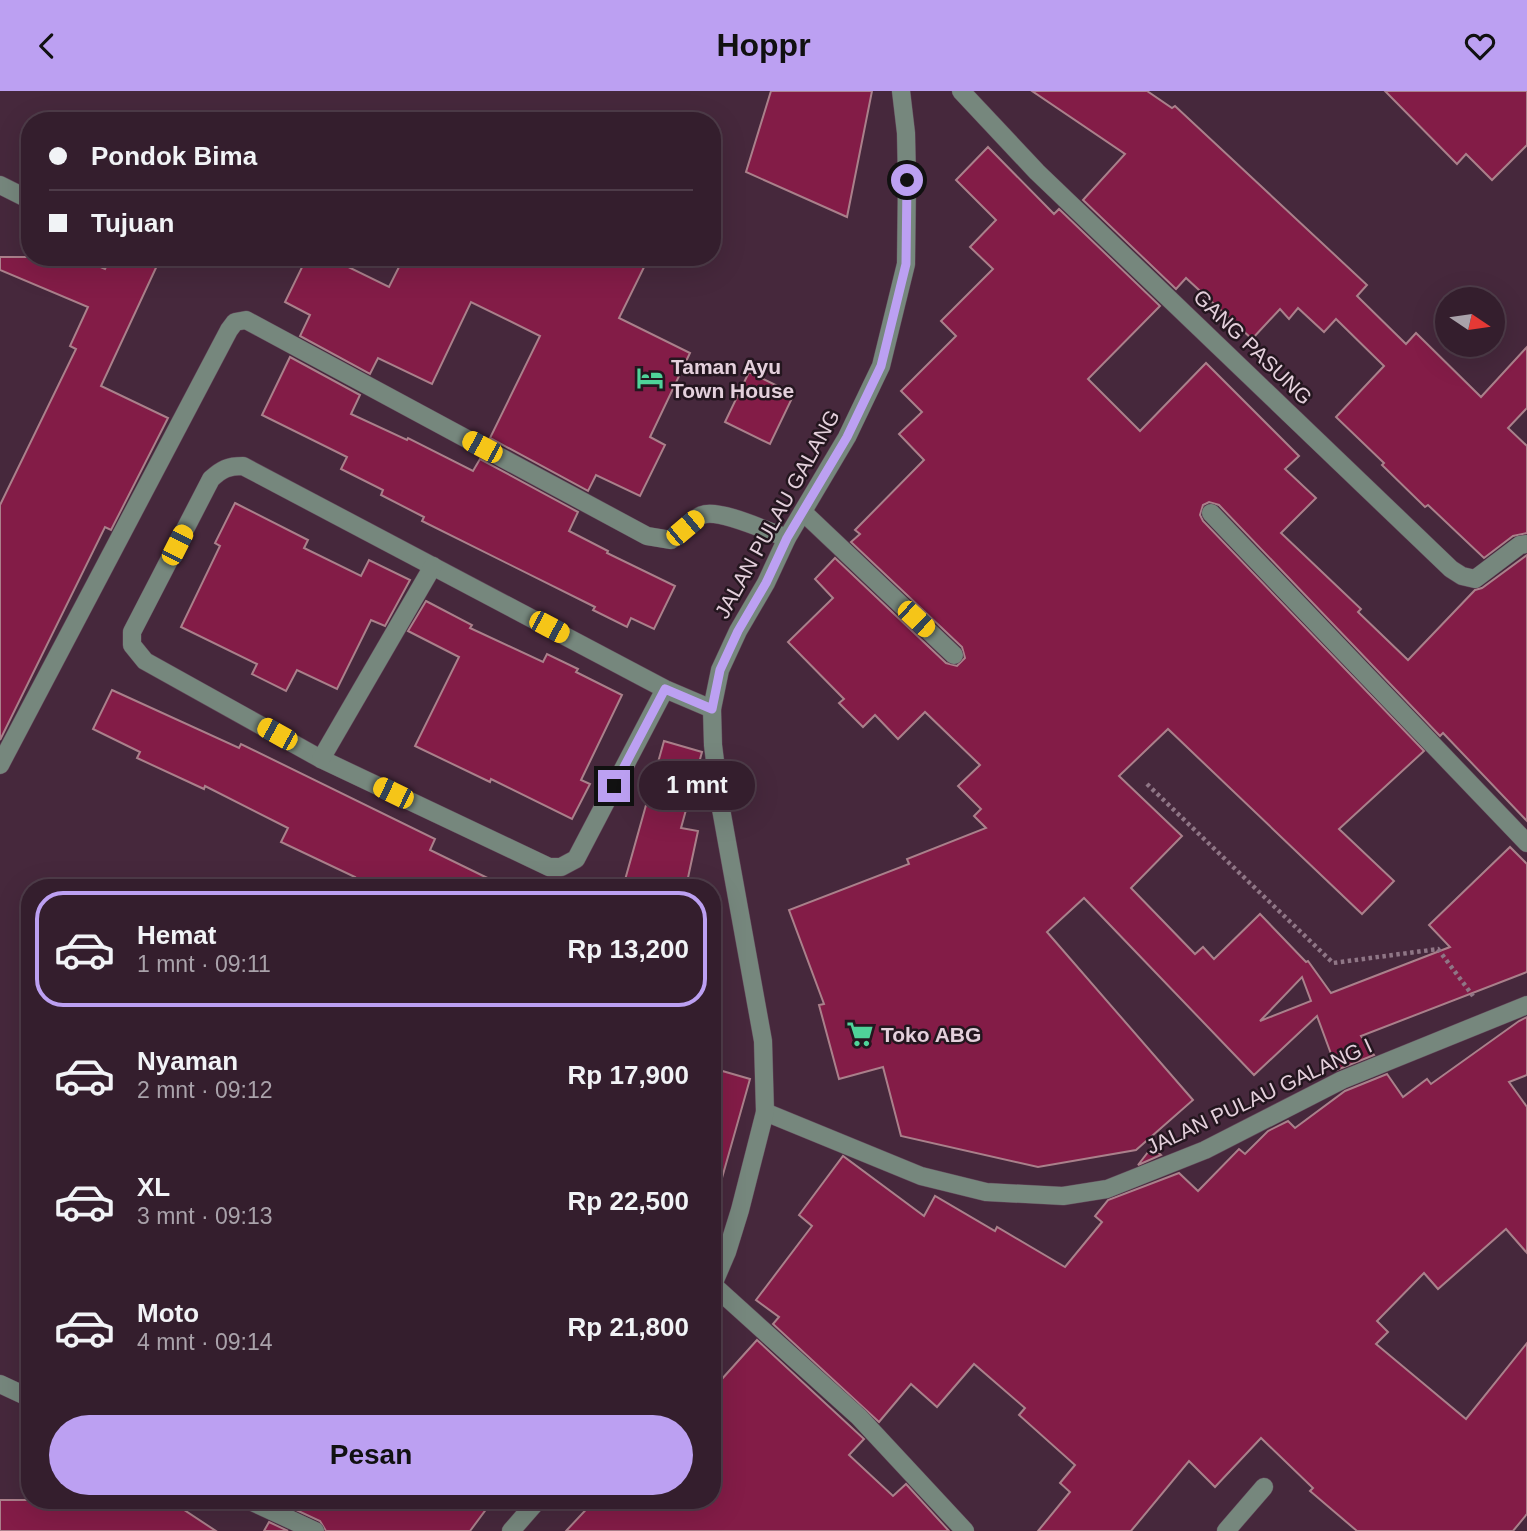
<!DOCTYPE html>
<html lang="id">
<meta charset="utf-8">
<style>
:root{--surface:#341e2d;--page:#3f2b39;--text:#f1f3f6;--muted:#a9a2aa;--line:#4e3c49;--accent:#bca0f2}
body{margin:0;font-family:Arial,sans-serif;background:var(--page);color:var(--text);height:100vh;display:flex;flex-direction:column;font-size:26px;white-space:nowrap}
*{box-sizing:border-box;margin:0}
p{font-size:23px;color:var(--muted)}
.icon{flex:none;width:38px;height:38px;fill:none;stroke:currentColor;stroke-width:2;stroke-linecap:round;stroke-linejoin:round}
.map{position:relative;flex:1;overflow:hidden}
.side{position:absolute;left:21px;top:788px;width:700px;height:630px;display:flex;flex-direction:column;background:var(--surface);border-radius:28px;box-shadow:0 7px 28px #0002,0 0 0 2px var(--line)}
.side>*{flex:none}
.guide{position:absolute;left:21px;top:21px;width:700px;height:154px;border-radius:28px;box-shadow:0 7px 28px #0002,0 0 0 2px var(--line);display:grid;align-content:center;height:154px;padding:0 28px;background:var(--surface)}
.needle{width:46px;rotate:103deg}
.buttons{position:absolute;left:1435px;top:196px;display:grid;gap:14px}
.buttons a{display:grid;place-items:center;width:70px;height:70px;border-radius:50%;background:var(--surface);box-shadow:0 7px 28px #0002,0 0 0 2px var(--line);font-size:35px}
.end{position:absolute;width:32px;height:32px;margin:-16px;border:9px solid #bca0f2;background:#111;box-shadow:0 0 0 4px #111}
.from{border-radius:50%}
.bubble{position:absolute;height:49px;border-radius:24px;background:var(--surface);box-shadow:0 7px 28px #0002,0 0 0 2px var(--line);font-size:23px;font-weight:800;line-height:49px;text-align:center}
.car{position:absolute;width:21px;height:42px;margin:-21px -10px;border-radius:9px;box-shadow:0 0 5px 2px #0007;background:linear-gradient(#f5c518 24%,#345 0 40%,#f5c518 0 76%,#345 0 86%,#f5c518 0)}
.guide b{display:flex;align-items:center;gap:24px;height:66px;font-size:26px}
.guide b+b{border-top:2px solid var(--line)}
.guide i{width:18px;height:18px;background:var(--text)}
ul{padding:12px 0 0;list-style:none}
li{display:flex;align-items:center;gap:21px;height:116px;margin:0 14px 10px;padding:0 14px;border:4px solid transparent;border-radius:28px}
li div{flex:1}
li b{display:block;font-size:26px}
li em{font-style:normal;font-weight:800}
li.selected{border-color:var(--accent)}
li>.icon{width:63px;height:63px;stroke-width:1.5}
.primary-button{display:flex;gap:14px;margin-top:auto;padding:14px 28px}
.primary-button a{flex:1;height:80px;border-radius:42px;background:var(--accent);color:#111;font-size:28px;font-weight:800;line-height:80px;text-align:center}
header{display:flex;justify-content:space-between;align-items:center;height:91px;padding:0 28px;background:var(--accent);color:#111;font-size:32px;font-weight:800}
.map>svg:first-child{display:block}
.building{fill:#831c47;stroke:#aa808b;stroke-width:2;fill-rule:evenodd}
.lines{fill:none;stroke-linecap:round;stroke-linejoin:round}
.minor-casing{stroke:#624659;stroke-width:19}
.path{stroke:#8f7686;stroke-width:4.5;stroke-dasharray:3.5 3.5;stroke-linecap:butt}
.minor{stroke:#76877d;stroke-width:18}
.route{stroke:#bca0f2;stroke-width:9}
.labels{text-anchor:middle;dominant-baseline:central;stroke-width:5;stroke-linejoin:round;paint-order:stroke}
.street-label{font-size:21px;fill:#e4d0dc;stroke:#24161f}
.poi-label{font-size:21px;font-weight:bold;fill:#e4d0dc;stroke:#24161f;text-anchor:start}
</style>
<header><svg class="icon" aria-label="back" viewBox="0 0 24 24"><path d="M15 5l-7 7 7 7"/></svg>Hoppr<svg class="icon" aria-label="heart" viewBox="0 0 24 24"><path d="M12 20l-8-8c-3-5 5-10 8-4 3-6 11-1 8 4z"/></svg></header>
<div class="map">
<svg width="1527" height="1440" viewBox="0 0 1527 1440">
<rect width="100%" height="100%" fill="#46283c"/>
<g class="building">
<polygon points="771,0 872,0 847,126 746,81"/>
<polygon points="1032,0 1147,0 1172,17 1175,15 1367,194 1357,205 1406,253 1416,242 1481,306 1527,256 1527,317 1508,337 1527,355 1527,442 1513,445 1484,467 1428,414 1425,416 1382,374 1384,372 1336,326 1384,275 1336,228 1324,241 1298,217 1289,228 1280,218 1252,248 1186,187 1176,198 1083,109 1125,63"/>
<polygon points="1385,0 1527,0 1527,54 1492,89 1466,63 1457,73"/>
<path d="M988,56L1054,123L1059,118L1160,215L1088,288L1140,340L1206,272L1299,365L1285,378L1316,407L1281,442L1361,518L1358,521L1408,569L1475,499L1482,497L1527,464V730L1443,642L1440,645L1219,414L1209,411L1203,414L1200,424L1203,430L1424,660L1339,738L1394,790L1362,823L1168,638L1119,685L1182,745L1131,797L1195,863L1203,856L1214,868L1260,823L1306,871L1308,870L1331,902L1450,856L1429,834L1510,756L1527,773V881L1361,945L1374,964L1337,979L1317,925L1254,984L1084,807L1047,841L1193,1009L1136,1059L1038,1076L901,1045L883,976L839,988L819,914L824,913L789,819L909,773L907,768L986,737L974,725L981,718L958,695L980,674L925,621L898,648L875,624L863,636L839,612L844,608L788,551L833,507L815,488L835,467L946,572L957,575L965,567L962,556L851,451L860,443L855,439L924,369L899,343L922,321L901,300L956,245L941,230L993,178L970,156L996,129L956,89ZM1302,886L1311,910L1260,930Z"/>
<polygon points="0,166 77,166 105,178 111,166 161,166 101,295 168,327 111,439 105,436 0,649 0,414 76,258 70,255 88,216 0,179"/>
<polygon points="307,166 328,166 389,196 404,166 649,166 619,227 690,262 650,346 665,354 640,405 596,384 588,400 490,347 540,245 471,211 432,293 378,267 370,283 300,245 310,224 285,211"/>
<polygon points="290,266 360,304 351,323 407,349 408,347 473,380 480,368 578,421 569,440 608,460 607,462 675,495 654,538 631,527 627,536 593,519 595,516 422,430 424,426 381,404 383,399 341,378 347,366 262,324"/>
<polygon points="749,281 794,303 770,353 725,331"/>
<polygon points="235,412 308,449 304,457 361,485 369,469 410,489 385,535 371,529 337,598 297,579 286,600 252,583 257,573 181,536 220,455 215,452"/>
<polygon points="426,510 472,534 470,537 543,571 547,563 578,578 576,581 622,604 581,689 590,693 572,728 491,688 490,691 415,655 459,566 408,540"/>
<polygon points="112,599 239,657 241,653 435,748 430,759 506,796 350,796 355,786 281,751 288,737 205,695 204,698 137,667 140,661 93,638"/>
<polygon points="664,650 702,661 681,737 698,740 686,796 623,796"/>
<polygon points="1527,926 1527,984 1509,991 1527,1016 1527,1162 1506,1138 1438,1198 1424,1182 1377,1230 1388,1241 1376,1253 1466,1328 1527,1252 1527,1423 1513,1440 1357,1440 1310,1400 1313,1397 1261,1347 1215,1396 1189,1370 1131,1440 1038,1440 1070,1401 1060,1392 1075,1374 1019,1324 1025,1317 974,1273 937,1316 911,1293 879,1331 773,1233 779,1226 756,1209 812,1135 799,1124 843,1065 924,1125 935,1105 995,1140 997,1136 1065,1176 1102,1131 1095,1125 1108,1109 1179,1082 1198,1100 1239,1058 1245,1063 1268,1040 1288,1030 1295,1037 1345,1000 1387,983 1403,1006 1427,988 1431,993 1519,930"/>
<polygon points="712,977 750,988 722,1087 712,1086"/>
<polygon points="1152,1056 1161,1064 1138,1074"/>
<polygon points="757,1249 864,1348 849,1364 893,1405 906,1393 949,1440 566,1440 595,1409 712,1409 712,1299"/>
<polygon points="0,1409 169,1409 216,1440 0,1440"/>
<polygon points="283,1409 493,1409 470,1440 326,1440 320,1430 281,1412"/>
<polygon points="269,1431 288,1440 264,1440"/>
</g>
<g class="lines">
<g class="minor-casing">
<g id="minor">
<polyline points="961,0 1037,81 1451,478 1462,485 1475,488 1520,454 1527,453"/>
<polyline points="0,94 30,109"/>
<polyline points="803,421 954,564"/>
<polyline points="1211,422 1527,752"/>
<path d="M665,598L576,768L561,776H549L321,668L145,570L132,554V541L211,388C222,378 228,375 243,375L665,598L712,618"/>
<polyline points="321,668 433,475"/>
<path d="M0,674L229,239L235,231L246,229L647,445L671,449C680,441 691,429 702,424C719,417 769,441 787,447"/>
<polyline points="765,1021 921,1085 986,1101 1063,1105 1107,1098 1205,1059 1342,989 1527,914"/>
<polyline points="713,1194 859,1326 965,1440"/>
<polyline points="712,1196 727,1161 740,1119 765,1021 763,950 721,718 713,654 712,618 720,579 738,540 766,492 787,447 847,346 881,275 906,173 907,89 906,42 901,0"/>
<polyline points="0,1293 30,1307"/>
<polyline points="248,1409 315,1440"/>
<polyline points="511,1440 538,1409"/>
<polyline points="1226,1440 1264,1396"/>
</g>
</g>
<polyline class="path" points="1147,693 1333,872 1438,858 1473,905"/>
<use href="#minor" class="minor"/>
</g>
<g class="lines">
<polyline class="route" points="614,695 665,598 712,618 720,579 738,540 766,492 787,447 847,346 881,275 906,173 907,89"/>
</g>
<defs>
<g id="hotel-bare" transform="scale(2.1)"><path d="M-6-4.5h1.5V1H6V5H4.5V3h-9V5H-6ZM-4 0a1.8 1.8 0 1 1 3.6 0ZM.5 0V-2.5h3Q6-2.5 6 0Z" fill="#4fd399" stroke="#24161f" stroke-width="2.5" paint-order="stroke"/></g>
<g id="supermarket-bare" transform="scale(2.1)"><path d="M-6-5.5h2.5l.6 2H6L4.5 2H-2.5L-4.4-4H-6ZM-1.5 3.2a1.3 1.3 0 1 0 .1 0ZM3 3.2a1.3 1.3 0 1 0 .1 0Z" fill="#4fd399" stroke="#24161f" stroke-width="2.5" paint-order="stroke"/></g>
</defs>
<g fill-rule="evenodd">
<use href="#hotel-bare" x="650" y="287"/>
<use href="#supermarket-bare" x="860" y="943"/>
</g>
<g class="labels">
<g class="street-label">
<text transform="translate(1253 256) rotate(44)">GANG PASUNG</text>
<text transform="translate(777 423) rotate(-61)">JALAN PULAU GALANG</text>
<text transform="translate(1259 1005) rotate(-25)">JALAN PULAU GALANG I</text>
</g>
<g class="poi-label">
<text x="671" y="275">Taman Ayu<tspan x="671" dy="24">Town House</tspan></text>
<text x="881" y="943">Toko ABG</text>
</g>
</g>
</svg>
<div class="buttons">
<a><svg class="needle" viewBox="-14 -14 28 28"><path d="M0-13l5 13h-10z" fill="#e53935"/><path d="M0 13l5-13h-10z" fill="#a9a2aa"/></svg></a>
</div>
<i class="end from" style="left:907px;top:89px"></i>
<i class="end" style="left:614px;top:695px"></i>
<div class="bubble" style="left:639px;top:670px;width:116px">1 mnt</div>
<i class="car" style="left:482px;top:356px;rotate:298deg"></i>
<i class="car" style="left:685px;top:437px;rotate:50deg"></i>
<i class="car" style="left:177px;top:454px;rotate:27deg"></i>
<i class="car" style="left:916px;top:528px;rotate:133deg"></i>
<i class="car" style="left:549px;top:536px;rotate:118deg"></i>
<i class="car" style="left:277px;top:643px;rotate:299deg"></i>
<i class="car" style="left:393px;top:702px;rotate:296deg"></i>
<div class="guide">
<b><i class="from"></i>Pondok Bima</b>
<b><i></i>Tujuan</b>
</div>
<section class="side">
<ul>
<li class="selected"><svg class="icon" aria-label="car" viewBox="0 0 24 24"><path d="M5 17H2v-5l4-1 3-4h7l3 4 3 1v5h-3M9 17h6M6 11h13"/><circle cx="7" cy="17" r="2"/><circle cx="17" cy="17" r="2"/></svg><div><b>Hemat</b><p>1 mnt · 09:11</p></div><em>Rp 13,200</em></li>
<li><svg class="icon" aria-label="car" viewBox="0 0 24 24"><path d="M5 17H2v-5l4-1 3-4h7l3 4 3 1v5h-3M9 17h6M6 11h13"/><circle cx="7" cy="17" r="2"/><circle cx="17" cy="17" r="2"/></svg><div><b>Nyaman</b><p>2 mnt · 09:12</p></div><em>Rp 17,900</em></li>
<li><svg class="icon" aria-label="car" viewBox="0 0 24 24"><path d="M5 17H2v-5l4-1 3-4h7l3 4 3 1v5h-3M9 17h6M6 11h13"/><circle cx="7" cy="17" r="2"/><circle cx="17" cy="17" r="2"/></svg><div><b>XL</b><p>3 mnt · 09:13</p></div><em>Rp 22,500</em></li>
<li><svg class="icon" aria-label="car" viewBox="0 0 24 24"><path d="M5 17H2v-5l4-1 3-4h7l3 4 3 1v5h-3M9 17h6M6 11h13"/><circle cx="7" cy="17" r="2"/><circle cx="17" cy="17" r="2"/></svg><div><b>Moto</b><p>4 mnt · 09:14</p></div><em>Rp 21,800</em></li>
</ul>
<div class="primary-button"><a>Pesan</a></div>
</section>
</div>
